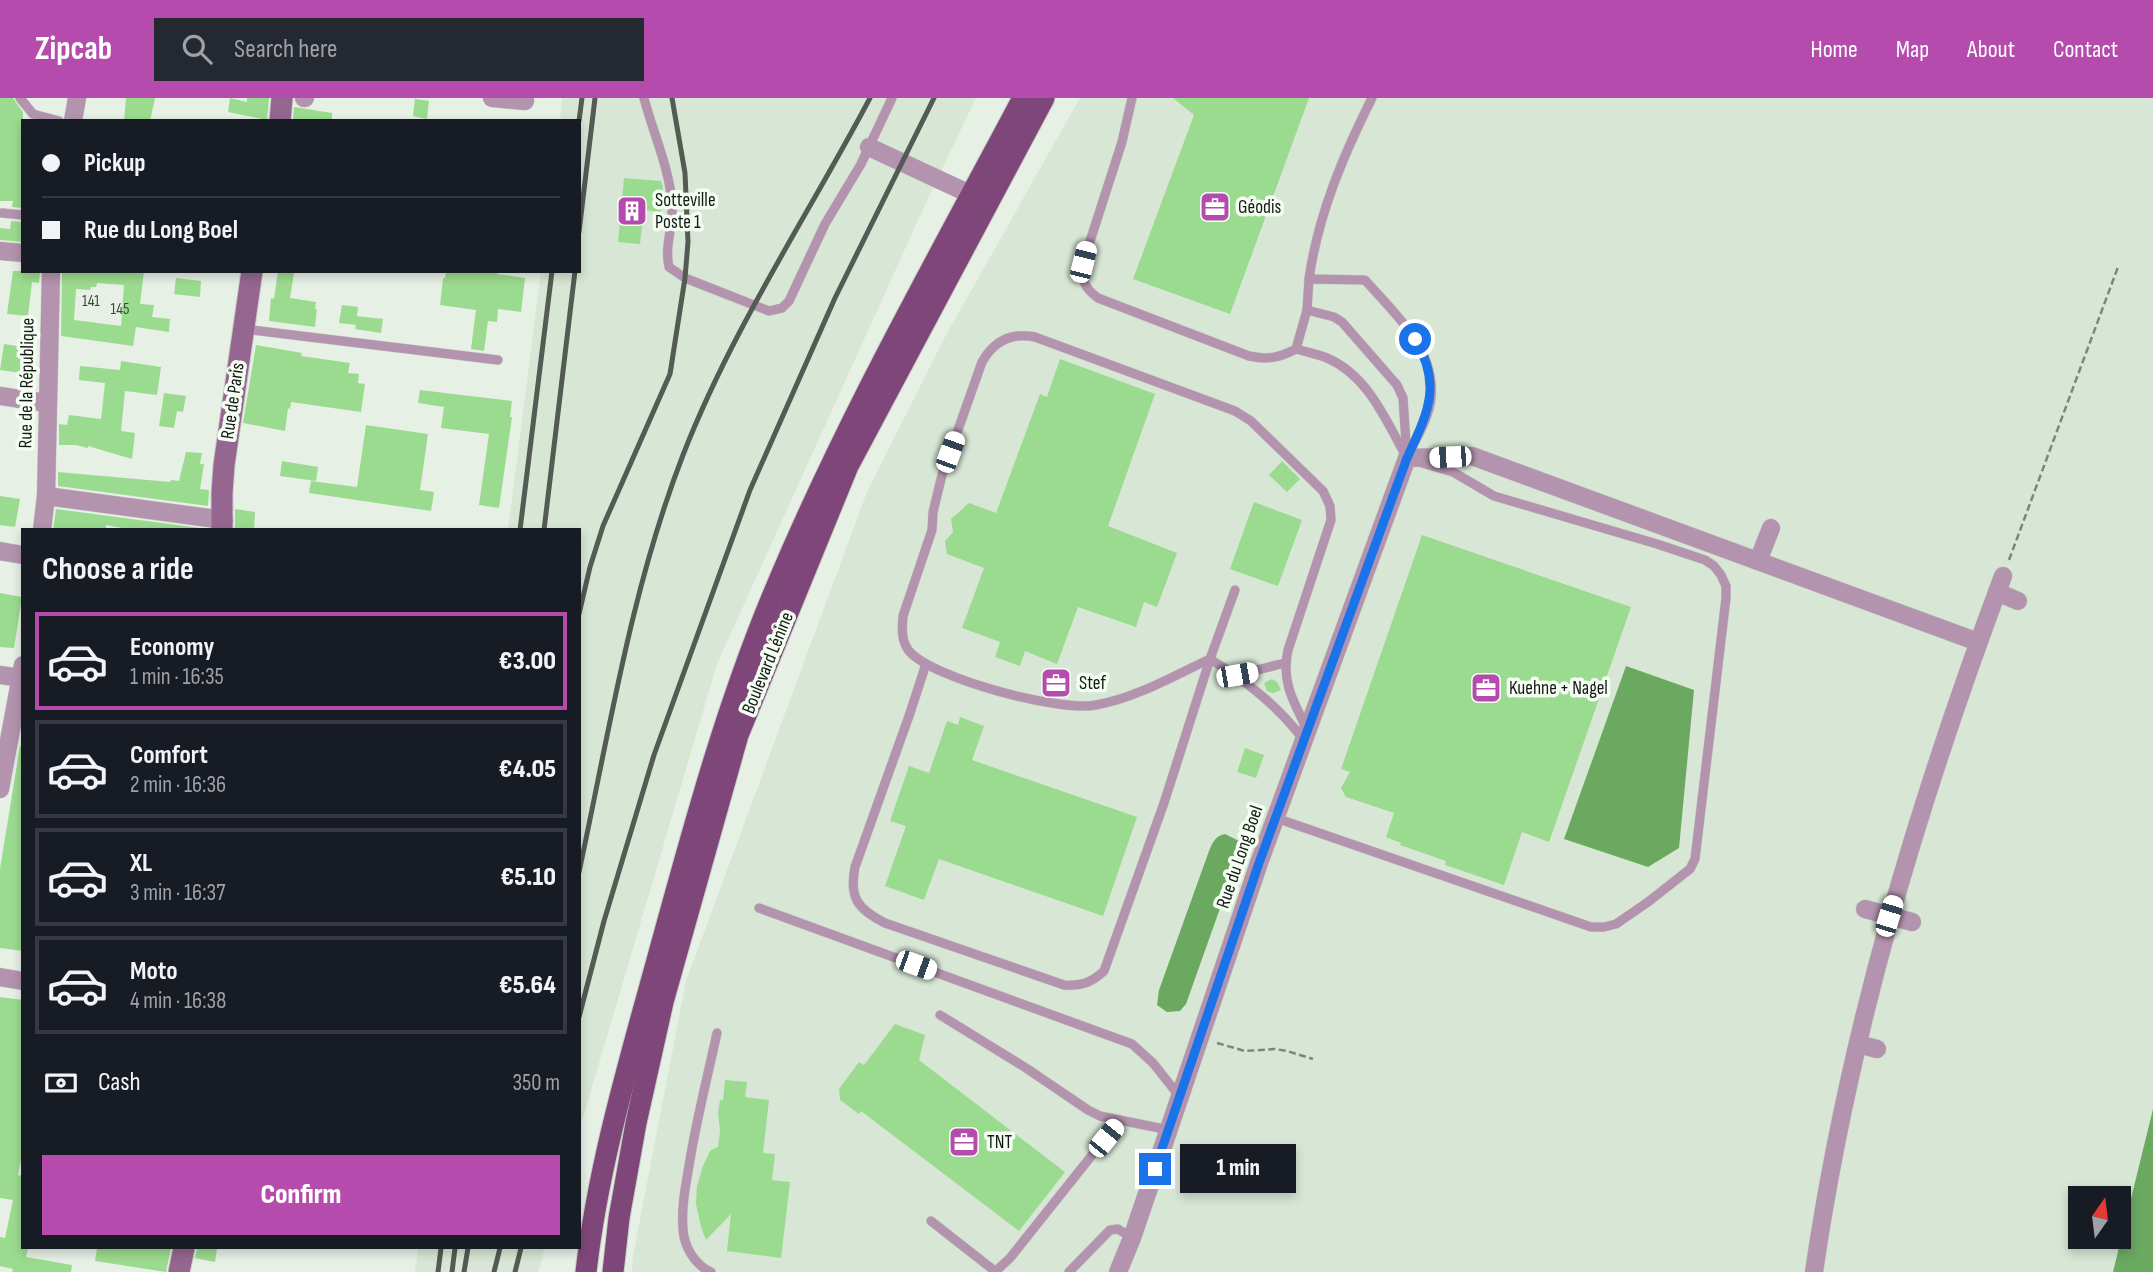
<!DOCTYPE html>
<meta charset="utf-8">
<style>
:root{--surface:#171b24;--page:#242831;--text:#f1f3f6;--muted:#9ea1a6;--line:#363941;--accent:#b54bad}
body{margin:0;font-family:"Sofia Sans Condensed",sans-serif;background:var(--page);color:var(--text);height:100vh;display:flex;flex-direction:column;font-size:26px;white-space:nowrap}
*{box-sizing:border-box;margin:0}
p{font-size:23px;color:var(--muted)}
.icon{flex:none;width:38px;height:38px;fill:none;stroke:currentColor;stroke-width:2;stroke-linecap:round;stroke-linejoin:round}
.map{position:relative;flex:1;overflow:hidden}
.side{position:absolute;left:21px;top:430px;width:560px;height:721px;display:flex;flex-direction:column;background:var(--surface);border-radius:0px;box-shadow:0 4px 10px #0003}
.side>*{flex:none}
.hud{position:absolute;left:21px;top:21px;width:560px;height:154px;border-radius:0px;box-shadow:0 4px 10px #0003;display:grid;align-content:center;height:154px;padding:0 21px;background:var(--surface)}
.needle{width:46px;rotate:14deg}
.controls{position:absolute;left:2068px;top:1088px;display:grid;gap:14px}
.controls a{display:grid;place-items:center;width:63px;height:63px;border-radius:0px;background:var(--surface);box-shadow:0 4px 10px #0003;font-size:35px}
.end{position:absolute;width:32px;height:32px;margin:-16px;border:9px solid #1a73e8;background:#fff;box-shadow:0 0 0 4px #fff}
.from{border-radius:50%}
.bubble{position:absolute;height:49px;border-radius:0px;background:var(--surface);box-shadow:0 4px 10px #0003;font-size:23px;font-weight:800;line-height:49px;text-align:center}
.car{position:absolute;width:21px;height:42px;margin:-21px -10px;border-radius:9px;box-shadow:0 0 5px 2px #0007;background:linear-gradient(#fff 24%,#345 0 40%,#fff 0 76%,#345 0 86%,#fff 0)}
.hud b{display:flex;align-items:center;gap:24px;height:66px;font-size:26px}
.hud b+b{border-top:2px solid var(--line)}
.hud i{width:18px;height:18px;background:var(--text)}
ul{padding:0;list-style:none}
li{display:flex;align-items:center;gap:21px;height:98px;margin:0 14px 10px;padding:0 7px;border:4px solid var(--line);border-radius:0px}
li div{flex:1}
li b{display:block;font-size:26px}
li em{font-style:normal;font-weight:800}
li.on{border-color:var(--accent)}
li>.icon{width:63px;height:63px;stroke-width:1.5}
h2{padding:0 21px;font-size:32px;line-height:84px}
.pay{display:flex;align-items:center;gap:18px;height:77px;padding:0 21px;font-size:26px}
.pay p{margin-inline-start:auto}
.primary-button{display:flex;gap:14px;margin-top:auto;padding:14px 21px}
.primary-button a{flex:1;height:80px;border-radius:0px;background:var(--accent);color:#fff;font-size:28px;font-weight:800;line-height:80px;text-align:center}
header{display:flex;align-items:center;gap:42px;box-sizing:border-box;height:98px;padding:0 35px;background:var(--accent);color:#fff}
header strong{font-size:33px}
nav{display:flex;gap:38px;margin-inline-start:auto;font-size:24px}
.search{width:490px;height:63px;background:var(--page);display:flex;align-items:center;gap:18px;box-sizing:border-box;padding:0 24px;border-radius:0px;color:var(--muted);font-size:26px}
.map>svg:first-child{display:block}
.built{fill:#d7e6d5;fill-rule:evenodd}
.water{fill:#6ba960}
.building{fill:#9bdb8f;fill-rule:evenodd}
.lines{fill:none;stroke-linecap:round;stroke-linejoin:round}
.lane-casing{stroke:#c5cec4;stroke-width:10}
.street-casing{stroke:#c5cec4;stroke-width:19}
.secondary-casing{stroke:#c5cec4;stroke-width:23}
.primary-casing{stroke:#c5cec4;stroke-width:23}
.path{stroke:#7e857d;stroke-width:2.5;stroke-dasharray:7 3.5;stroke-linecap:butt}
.lane{stroke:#b393ae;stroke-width:9}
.street{stroke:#b393ae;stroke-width:18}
.secondary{stroke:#956790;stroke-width:21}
.primary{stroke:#7f4779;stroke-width:21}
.rail{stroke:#545a54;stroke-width:5}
.route{stroke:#1a73e8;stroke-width:9}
.labels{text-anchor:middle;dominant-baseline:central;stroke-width:7;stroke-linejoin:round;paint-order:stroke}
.number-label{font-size:16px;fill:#364a34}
.poi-label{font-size:19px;fill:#151915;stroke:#f4fdf2;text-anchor:start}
.street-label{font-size:19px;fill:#151915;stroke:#f4fdf2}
</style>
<header>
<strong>Zipcab</strong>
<div class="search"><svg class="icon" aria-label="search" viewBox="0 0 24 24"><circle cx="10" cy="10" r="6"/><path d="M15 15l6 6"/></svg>Search here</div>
<nav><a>Home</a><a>Map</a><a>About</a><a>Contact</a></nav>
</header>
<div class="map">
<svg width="2153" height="1174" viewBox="0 0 2153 1174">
<rect width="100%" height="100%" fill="#e7f0e5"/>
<g class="built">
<polygon points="562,0 976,0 929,98 717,566 579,1033 579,432 508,432 541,173 579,173 579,23 560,23"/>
<path d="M1080,0H2153V1174H632L633,1158L686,883L867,394L945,239ZM2081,1101H2119V1139H2081Z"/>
<polygon points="418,1150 545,1150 538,1174 415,1174"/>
</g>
<g class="water">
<polygon points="1626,568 1694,592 1679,750 1648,769 1564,741"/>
<path d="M1225,736L1239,743L1240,754L1186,906L1180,913L1167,914L1157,907L1159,892L1209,753C1213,744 1215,738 1225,736Z"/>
<polygon points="2153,1011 2153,1174 2113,1174"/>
</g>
<g class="building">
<polygon points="0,0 13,0 23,14 23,110 12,109 13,103 0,103"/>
<polygon points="126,0 155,0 150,23 124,23"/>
<polygon points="230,0 247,4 247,0 269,0 267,22 228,14"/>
<polygon points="1173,0 1309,0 1230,216 1133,181 1194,17"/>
<polygon points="415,1 429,3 427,21 413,18"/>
<polygon points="294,9 332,15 332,23 293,23"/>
<polygon points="624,80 661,83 663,90 661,114 644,112 640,146 618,144"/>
<polygon points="11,123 23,124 23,144 0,142 0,130 10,131"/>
<polygon points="13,173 40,173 39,185 32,184 28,218 7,216"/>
<path d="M62,173H144L140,206L154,207L152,219L170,221L169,234L136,229L133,248L61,238ZM97,185L124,187L121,228L74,222L76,191L90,192L91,189H96Z"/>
<polygon points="278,173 294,175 290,200 316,204 315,211 317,211 315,229 269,223 271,200 274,201"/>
<polygon points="446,173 497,173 497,176 525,180 521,214 498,211 497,224 488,223 484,253 471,251 476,212 440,207 443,180 445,180"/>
<polygon points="176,180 201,183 200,199 174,196"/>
<polygon points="342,207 358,209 357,218 383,221 381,235 355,231 356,227 339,225"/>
<polygon points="4,246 30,250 28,276 0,272"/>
<polygon points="256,247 302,255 301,258 350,265 348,275 359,276 358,285 365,286 361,314 291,304 290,311 288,310 285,333 243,325"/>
<polygon points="1060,261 1155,296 1108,428 1177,455 1157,509 1144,504 1136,529 1078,509 1057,566 1025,553 1020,568 995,559 1000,544 962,530 984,470 947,456 945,443 953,434 951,421 969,405 996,415 1040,296 1047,299"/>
<polygon points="121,263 161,269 157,297 125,293 121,333 135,335 132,361 88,348 88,350 76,347 59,347 59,326 67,327 69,317 101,321 105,285 79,282 80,268 120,272"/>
<polygon points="420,292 512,303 510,319 512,319 499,410 479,407 489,336 441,330 444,309 418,305"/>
<polygon points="164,295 186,298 183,314 177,313 174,330 159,328"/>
<polygon points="366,327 428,336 420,392 434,394 431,413 309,395 311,383 357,389"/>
<polygon points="186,354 202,355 200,366 204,366 200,391 209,392 208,408 58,388 58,374 170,384 171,382 179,383"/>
<polygon points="282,363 318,369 316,383 280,378"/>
<polygon points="1282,363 1300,381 1287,394 1269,377"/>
<polygon points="0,398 20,401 15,429 0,427"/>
<polygon points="1254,404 1302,422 1278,488 1230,471"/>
<polygon points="56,411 207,431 206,432 133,432 106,427 106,432 53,432"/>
<polygon points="235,411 255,414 254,432 235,432"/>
<polygon points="1422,437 1631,509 1549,744 1522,734 1504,787 1445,767 1446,763 1400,747 1401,745 1386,739 1394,715 1346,699 1341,690 1350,674 1341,671"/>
<polygon points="0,495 22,499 14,550 0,549"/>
<polygon points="1272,581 1277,584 1281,592 1273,595 1267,593 1264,585"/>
<polygon points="960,619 984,628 972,662 1137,719 1103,818 939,761 924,802 885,788 906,728 890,723 909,668 929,675 947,623 958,627"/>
<polygon points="20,648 23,648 23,853 0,850 0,771"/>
<polygon points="1245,650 1264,657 1256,680 1237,674"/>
<polygon points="0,899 23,902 23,1051 18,1077 22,1078 23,1150 28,1150 26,1159 72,1167 71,1174 12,1174 13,1171 0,1168 0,1139 5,1140 13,1102 0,1100"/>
<polygon points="895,926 925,937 919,962 1065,1074 1019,1133 861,1013 859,1016 840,1002 839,991 859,964 864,967"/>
<polygon points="725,982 747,984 745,999 769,1002 763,1055 775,1056 772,1082 790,1084 781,1160 727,1153 731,1116 706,1142 701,1129 696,1106 697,1088 703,1068 709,1055 711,1052 718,1049 720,1033 718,1014 720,1002 723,1002"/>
<polygon points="97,1150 171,1150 166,1174 95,1163"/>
<polygon points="197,1150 217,1150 215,1164 195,1160"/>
</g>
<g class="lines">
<g class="lane-casing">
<g id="lane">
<polyline points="20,0 33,16 59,23"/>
<path d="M644,0C653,35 669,69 672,105C674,126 664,148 669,169L685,180L769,213L782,210L789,203L825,126L861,66L892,0"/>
<path d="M1132,0L1122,44L1083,165C1082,182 1083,189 1098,200L1249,258C1267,262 1279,260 1296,251C1306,254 1317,256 1327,260C1369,278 1386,323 1407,360L1403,300L1397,287L1342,224L1334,219L1307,212"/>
<polyline points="2,115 23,117"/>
<path d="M1309,181C1318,117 1343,58 1372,0"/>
<polyline points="244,231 498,262"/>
<path d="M1296,251L1307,212L1309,181L1365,182C1394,215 1436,251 1431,300C1429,321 1415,342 1407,360L1409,361"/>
<path d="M1235,492L1210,561C1173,578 1136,600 1096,607C1060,614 933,581 909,553C901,543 902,530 903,518L932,432L933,414L942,377L982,264C994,243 1011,234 1035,239L1235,313L1251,323L1323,393L1330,408L1331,422L1288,552C1281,583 1293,603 1307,631"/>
<path d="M926,566L909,618L855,769C849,799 857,811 885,825L1064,887C1081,888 1091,885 1104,873L1164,705L1210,561C1246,583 1277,607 1303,641"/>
<polyline points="1237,577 1285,565"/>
<polyline points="1276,720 1591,829 1604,829 1616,826 1648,804 1690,771 1695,761 1726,500 1726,488 1721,477 1714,468 1705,462 1657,446 1494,398 1453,374 1422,365"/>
<polyline points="759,810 1132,946 1153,965 1180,999"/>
<polyline points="940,917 1026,970 1088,1012 1100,1018 1169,1032"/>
<polyline points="931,1123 996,1174"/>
<polyline points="996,1173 1010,1160 1120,1022"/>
<path d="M711,1174C695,1167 684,1149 683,1131C681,1106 687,1081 691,1056C698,1016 708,976 717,935"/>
<polyline points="1069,1174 1110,1132 1118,1131 1132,1140"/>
</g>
</g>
<g class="street-casing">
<g id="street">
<polyline points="304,0 305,0"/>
<polyline points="492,0 525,3"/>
<polyline points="73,23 77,0"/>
<polyline points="869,49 972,97"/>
<polyline points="0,153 23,155"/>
<polyline points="0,298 47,305"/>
<polyline points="46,398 224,422"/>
<polyline points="42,432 46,398 51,173"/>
<polyline points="0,453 23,457"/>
<polyline points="1758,463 1771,430"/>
<polyline points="1997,494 2018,503"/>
<polyline points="0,577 21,580"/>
<polyline points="0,691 23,567"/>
<polyline points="1865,811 1912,824"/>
<polyline points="0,879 23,883"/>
<polyline points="1858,946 1877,951"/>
<polyline points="1118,1174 1132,1140 1259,765 1407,360 1472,358 1978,544"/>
<path d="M1814,1174C1849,934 1918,705 2003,478"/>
</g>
</g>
<g class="secondary-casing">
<g id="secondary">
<polyline points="280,23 282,0"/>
<polyline points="222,432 222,395 224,367 252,173"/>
<polyline points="179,1174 184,1150"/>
</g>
</g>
<g class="primary-casing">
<g id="primary">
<path d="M586,1174C598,1069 628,968 656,866C691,739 724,613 775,492C846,322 937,162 1023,0"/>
<polyline points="613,1174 619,1120 636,1025 663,904 738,637 848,368 1044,0"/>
</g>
</g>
<g class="path">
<polyline points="2009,462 2118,169"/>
<polyline points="1217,945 1245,953 1275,951 1287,953 1313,961"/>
</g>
<use href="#lane" class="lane"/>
<use href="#street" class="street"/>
<use href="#secondary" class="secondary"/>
<use href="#primary" class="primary"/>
<g class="rail">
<polyline points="579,23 582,0"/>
<polyline points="579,134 595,0"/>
<polyline points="520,432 552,173"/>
<polyline points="544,432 575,173"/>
<polyline points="579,516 590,469 603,428 670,276 685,180 688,144 685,75 672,0"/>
<path d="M579,774C609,635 631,491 683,357C732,231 807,119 870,0"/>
<polyline points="579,919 604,823 654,657 750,392 835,200 934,0"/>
<polyline points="438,1174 441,1150"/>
<polyline points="452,1174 455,1150"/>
<polyline points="464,1174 468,1150"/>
<polyline points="494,1174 500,1150"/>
<polyline points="515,1174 521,1150"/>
</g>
</g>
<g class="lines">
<path class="route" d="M1155,1071L1259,765L1407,360C1427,316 1443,288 1415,241"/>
</g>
<defs>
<g id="office-square" transform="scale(1.575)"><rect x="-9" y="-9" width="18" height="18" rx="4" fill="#b54bad" stroke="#f4fdf2"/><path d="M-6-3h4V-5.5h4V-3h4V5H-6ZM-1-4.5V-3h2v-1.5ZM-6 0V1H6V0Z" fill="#fff"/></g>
<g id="building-square" transform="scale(1.575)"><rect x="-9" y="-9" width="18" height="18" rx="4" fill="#b54bad" stroke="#f4fdf2"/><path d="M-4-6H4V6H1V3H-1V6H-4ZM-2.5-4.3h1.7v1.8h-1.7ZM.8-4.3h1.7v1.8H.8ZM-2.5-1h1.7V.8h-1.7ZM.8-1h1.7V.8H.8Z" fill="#fff"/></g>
</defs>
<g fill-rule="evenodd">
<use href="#office-square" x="1215" y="109"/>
<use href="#building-square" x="632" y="113"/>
<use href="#office-square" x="1056" y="585"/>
<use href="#office-square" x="1486" y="590"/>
<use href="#office-square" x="964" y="1044"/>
</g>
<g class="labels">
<g class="number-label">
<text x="91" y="203">141</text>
<text x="120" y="211">145</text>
</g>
<g class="poi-label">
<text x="655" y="102">Sotteville<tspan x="655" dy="22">Poste 1</tspan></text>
<text x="1238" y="109">Géodis</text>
<text x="1079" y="585">Stef</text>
<text x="1509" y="590">Kuehne + Nagel</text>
<text x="987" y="1044">TNT</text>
</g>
<g class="street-label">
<text transform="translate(27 285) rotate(-89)">Rue de la République</text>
<text transform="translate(233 303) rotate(-82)">Rue de Paris</text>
<text transform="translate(768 565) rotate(-68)">Boulevard Lénine</text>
<text transform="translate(1240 759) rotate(-71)">Rue du Long Boel</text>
</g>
</g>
</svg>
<div class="controls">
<a><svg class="needle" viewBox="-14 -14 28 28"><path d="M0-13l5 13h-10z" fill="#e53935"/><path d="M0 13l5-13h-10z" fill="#9ea1a6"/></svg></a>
</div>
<i class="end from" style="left:1415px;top:241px"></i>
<i class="end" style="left:1155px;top:1071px"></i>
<div class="bubble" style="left:1180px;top:1046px;width:116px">1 min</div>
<i class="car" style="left:1083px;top:164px;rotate:14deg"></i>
<i class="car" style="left:950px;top:354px;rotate:20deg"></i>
<i class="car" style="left:1450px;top:359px;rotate:268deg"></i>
<i class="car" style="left:1237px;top:577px;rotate:80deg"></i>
<i class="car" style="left:1889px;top:818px;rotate:17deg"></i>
<i class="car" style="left:916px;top:867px;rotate:110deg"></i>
<i class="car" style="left:1106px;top:1040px;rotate:39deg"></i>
<div class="hud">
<b><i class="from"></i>Pickup</b>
<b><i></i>Rue du Long Boel</b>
</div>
<section class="side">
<h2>Choose a ride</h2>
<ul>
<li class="on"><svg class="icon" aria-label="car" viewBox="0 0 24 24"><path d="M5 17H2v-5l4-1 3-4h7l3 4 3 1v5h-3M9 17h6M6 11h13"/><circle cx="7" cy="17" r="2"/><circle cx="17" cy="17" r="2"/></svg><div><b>Economy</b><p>1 min · 16:35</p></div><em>€3.00</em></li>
<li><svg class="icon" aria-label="car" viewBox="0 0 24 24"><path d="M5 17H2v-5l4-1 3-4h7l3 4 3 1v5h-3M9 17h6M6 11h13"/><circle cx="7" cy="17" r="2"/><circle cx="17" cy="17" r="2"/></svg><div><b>Comfort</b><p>2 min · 16:36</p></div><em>€4.05</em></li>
<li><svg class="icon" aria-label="car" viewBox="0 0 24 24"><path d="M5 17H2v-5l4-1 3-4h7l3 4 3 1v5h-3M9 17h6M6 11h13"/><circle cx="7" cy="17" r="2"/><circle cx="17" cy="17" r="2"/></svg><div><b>XL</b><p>3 min · 16:37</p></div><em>€5.10</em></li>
<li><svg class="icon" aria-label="car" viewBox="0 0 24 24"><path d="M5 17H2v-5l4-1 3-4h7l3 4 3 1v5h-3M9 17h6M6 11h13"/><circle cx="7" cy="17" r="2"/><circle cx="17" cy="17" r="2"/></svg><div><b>Moto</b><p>4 min · 16:38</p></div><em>€5.64</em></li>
</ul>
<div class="pay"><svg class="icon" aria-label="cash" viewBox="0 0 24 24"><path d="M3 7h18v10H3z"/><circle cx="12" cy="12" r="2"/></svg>Cash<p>350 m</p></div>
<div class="primary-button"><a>Confirm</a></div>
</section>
</div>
